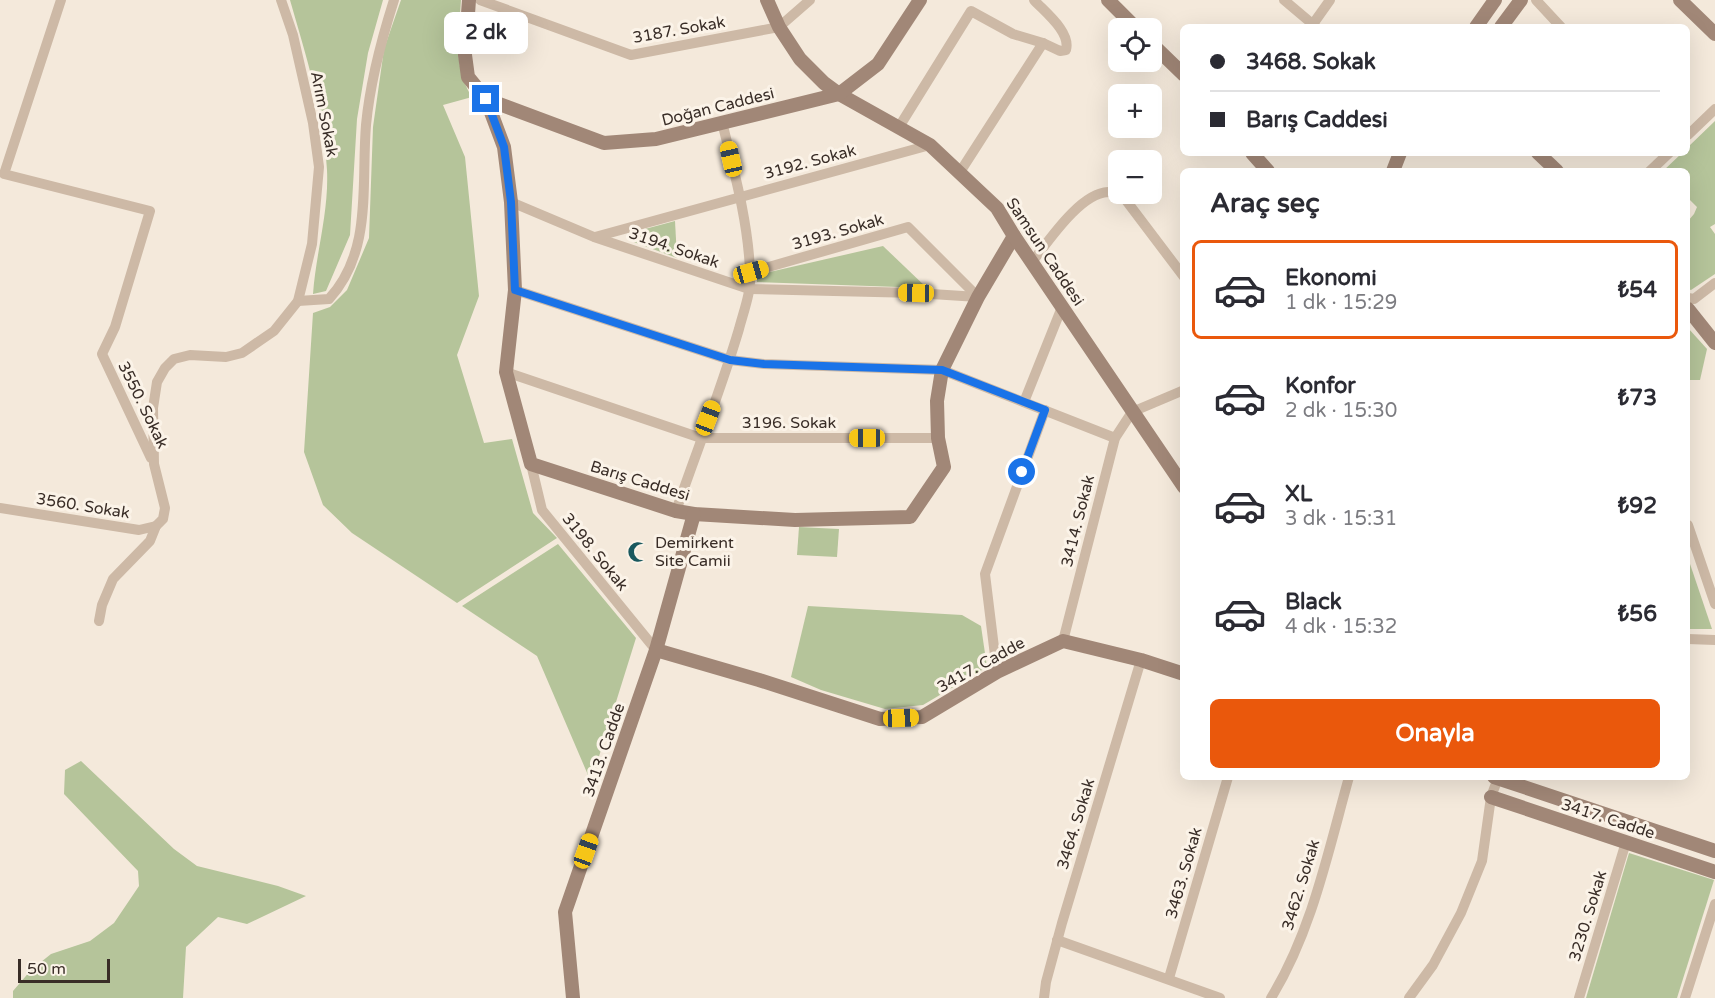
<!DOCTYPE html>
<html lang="tr">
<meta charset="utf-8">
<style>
:root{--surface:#fff;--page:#f7f7f7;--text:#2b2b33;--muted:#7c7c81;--line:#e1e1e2;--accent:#ea580c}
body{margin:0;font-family:"Varela Round",sans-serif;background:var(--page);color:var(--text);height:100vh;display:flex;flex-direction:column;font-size:22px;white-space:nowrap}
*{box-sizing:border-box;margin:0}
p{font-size:20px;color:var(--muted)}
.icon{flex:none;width:33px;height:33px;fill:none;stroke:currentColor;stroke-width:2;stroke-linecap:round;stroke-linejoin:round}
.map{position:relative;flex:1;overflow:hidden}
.panel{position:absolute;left:1180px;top:168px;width:510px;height:612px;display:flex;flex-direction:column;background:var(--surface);border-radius:9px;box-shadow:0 6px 24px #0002}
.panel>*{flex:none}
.hud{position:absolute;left:1180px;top:24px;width:510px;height:132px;border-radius:9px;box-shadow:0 6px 24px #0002;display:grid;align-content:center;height:132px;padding:0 30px;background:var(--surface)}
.controls{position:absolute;left:1108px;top:18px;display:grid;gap:12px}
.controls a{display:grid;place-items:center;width:54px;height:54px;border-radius:9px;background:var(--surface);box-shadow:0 6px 24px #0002;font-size:30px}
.scale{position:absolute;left:18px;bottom:15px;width:92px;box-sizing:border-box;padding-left:6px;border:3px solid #392d27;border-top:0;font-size:16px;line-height:21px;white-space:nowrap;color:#392d27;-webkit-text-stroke:4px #fbf3e8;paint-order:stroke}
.end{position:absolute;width:27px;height:27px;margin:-14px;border:8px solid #1a73e8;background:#fff;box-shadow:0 0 0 3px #fff}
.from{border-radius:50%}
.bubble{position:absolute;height:42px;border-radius:9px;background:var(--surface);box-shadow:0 6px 24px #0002;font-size:20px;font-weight:700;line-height:42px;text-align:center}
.car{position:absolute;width:18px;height:36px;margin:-18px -9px;border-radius:8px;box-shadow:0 0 4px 2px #0007;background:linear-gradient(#f5c518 24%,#345 0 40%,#f5c518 0 76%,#345 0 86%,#f5c518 0)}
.hud b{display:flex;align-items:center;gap:21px;height:57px;font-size:22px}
.hud b+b{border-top:2px solid var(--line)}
.hud i{width:15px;height:15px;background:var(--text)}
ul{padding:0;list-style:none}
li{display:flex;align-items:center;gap:18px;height:99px;margin:0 12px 9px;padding:0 18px;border:3px solid transparent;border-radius:9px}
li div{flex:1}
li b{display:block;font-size:22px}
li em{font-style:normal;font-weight:700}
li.on{border-color:var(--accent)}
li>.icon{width:54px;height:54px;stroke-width:1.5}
h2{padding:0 30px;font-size:27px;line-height:72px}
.cta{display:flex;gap:12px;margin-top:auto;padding:12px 30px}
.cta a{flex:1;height:69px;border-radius:9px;background:var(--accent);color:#fff;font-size:24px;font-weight:700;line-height:69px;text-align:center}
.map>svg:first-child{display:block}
.green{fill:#b5c49a}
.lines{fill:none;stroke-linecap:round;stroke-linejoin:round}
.street{stroke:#cdb9a6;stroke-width:10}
.secondary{stroke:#a18777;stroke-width:14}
.route{stroke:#1a73e8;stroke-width:8}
.labels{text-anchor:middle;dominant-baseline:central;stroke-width:6;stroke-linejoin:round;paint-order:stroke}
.street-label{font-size:16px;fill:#392d27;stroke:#fbf3e8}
.poi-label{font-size:16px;fill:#392d27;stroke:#fbf3e8;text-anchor:start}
</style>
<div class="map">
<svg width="1715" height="998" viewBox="0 0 1715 998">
<rect width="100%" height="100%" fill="#f4e9db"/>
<g class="green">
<path d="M290,0H383L368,53L357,119L350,235L326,291L313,294C316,252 329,212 327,170C324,112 306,56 290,0Z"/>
<path d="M401,0H461C459,34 452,66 472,97L443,105L465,157L479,296L457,355L484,443L512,439L533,513L557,538L457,603L352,533L323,505L304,452L313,313L330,307L347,290L369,238L373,127L384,49Z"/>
<polygon points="1715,121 1715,224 1710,227 1715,234 1715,274 1691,290 1688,289 1688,221 1694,214 1697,207 1688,198 1688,171 1663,171 1682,153 1688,153 1688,147"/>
<polygon points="675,221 677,258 631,241 630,233"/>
<polygon points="883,246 927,288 757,282 757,275"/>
<polygon points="1688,328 1707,349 1700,380 1688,380"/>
<polygon points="799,527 839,529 837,557 797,555"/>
<polygon points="558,544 636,638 591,782 537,656 462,606"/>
<polygon points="1688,558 1712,629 1688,629"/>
<polygon points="808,606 962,615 981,626 987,667 923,705 885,709 821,690 791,677"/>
<polygon points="81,761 174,849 197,866 278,886 306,896 247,924 218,917 186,947 183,998 13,998 13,991 31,970 51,954 90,941 114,923 139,886 138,871 64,794 65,770"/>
<polygon points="1629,853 1714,880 1677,998 1586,998"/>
</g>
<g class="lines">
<g class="street">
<polyline points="61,0 4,174 150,211 115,327 102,354 151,458"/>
<polyline points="480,0 631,55 779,27 810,0"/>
<polyline points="1284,0 1316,27"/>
<polyline points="1536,0 1561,27"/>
<polyline points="1313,24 1330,0"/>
<path d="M899,127L971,11L1013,34L1043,43L1060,51L1066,50C1071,32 1045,12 1034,0"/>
<polyline points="1688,135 1715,109"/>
<polyline points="1650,171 1669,153"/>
<polyline points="960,172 1043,43"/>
<polyline points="511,202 594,237 749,289 916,293 978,297"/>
<polyline points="595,237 930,145"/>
<path d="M1032,262C1048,242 1080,193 1108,192C1112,192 1117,194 1122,195L1184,277"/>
<polyline points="751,272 908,227 978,297"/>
<polyline points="515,290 730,360 764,364 942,370 1115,438"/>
<polyline points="1688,298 1694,299 1715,283"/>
<path d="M298,301L329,299C373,251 361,185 366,125C370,82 381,41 394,0"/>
<polyline points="506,372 701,438 938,438"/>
<polyline points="1024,402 1062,307"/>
<polyline points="531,464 542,510 656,650"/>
<polyline points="0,508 139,530 156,526"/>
<path d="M676,511C697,450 721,390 739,329C744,310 752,290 750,271C748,221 734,171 722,122"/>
<polyline points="1688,525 1715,604"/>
<polyline points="99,621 102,605 113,579 150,541 156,526 163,519 165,508 154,464 153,408 157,382 165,368 174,359 190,355 226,357 242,353 274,331 298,301 312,244 319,167 313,123 293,35 281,0"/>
<polyline points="1688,639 1715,640"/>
<polyline points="1063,641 1115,438 1132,412 1184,390"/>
<polyline points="997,672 985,574 1045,410"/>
<polyline points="1057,940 1220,998"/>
<polyline points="1169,978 1228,777"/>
<polyline points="1044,998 1046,982 1062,923 1141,660"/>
<path d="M1271,998C1312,931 1328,852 1349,777"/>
<polyline points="1409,998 1433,965 1461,913 1482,861 1491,797 1498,778"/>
<polyline points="1579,998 1626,842"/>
<polyline points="1685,998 1715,904"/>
</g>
<g class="secondary">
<polyline points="469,0 465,55 468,77 486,99 504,147 511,202 515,290 506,372 531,464 676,511 694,514 795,520 910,517 944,467 938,438 937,401 942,370 978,297 1014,236"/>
<polyline points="767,0 779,27 800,59 824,83 839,94 930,145 997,208 1014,236 1184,487"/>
<polyline points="1108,0 1136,28"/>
<polyline points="1680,0 1715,34"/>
<polyline points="1476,27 1495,0"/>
<polyline points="1501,27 1521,0"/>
<polyline points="1152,44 1184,75"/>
<polyline points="486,99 604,143 656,139 839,94 878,64 920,0"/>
<polyline points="1252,153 1268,171"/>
<polyline points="1538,153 1557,171"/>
<polyline points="1393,171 1400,153"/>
<polyline points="1688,309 1715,343"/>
<polyline points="656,650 759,680 880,719 922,717 997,672 1063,641 1141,660 1184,674"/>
<polyline points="1494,777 1715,851"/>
<polyline points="1491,797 1715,872"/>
<polyline points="573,998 565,912 656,650 694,514"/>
</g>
</g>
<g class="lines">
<polyline class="route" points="486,99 504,147 511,202 515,290 730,360 764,364 942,370 1045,410 1022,472"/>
</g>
<defs>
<g id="mosque-bare" transform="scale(1.62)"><path d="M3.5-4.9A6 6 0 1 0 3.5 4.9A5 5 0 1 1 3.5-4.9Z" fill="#19585e" stroke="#fbf3e8" stroke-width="2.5" paint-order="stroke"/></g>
</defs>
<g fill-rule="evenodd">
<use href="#mosque-bare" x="638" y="552"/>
</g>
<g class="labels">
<g class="street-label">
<text transform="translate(679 30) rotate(-10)">3187. Sokak</text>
<text transform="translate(718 107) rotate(-14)">Doğan Caddesi</text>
<text transform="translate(324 114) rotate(79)">Arım Sokak</text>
<text transform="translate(810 162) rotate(-15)">3192. Sokak</text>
<text transform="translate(838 232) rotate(-16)">3193. Sokak</text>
<text transform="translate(674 248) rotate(19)">3194. Sokak</text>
<text transform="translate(1045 252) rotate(56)">Samsun Caddesi</text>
<text transform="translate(143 405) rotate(64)">3550. Sokak</text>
<text x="789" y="423">3196. Sokak</text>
<text transform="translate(640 481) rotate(17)">Barış Caddesi</text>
<text transform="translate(83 506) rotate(9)">3560. Sokak</text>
<text transform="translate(1078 521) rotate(-76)">3414. Sokak</text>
<text transform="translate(595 552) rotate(51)">3198. Sokak</text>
<text transform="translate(981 665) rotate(-29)">3417. Cadde</text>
<text transform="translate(604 750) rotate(-71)">3413. Cadde</text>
<text transform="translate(1608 819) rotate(18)">3417. Cadde</text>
<text transform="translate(1076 824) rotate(-73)">3464. Sokak</text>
<text transform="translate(1184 873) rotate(-74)">3463. Sokak</text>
<text transform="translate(1301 885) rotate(-73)">3462. Sokak</text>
<text transform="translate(1588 916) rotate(-73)">3230. Sokak</text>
</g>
<g class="poi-label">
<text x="655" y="543">Demirkent<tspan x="655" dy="18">Site Camii</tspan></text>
</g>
</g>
</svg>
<div class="controls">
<a><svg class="icon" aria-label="locate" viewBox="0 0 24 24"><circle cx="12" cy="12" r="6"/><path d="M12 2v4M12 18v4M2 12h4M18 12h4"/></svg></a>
<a>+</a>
<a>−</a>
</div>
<div class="scale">50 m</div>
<i class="end from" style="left:1022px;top:472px"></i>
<i class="end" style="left:486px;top:99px"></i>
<div class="bubble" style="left:444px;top:12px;width:84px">2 dk</div>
<i class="car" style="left:731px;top:159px;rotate:347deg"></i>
<i class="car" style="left:751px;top:272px;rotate:74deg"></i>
<i class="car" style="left:916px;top:293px;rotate:271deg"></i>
<i class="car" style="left:708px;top:418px;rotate:21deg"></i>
<i class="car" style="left:867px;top:438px;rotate:270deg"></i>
<i class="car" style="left:901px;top:718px;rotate:88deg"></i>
<i class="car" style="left:586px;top:851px;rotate:20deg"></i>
<div class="hud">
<b><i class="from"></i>3468. Sokak</b>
<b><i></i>Barış Caddesi</b>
</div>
<section class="panel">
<h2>Araç seç</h2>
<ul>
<li class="on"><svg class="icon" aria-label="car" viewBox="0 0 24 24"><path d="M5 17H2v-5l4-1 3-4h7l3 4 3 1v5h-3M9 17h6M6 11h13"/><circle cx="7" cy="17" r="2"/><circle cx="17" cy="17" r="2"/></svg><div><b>Ekonomi</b><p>1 dk · 15:29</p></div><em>₺54</em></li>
<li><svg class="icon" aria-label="car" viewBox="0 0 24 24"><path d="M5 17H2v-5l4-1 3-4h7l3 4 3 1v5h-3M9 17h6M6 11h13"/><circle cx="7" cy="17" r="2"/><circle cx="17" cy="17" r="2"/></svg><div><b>Konfor</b><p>2 dk · 15:30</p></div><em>₺73</em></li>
<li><svg class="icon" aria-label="car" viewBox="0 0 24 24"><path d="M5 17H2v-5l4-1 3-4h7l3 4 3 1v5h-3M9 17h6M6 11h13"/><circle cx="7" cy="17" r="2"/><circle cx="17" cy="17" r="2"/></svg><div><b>XL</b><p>3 dk · 15:31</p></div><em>₺92</em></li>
<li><svg class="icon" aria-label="car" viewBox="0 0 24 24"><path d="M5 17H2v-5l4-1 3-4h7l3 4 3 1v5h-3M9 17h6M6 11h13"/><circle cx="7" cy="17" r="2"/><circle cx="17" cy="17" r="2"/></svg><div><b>Black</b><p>4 dk · 15:32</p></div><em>₺56</em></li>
</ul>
<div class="cta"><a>Onayla</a></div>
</section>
</div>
